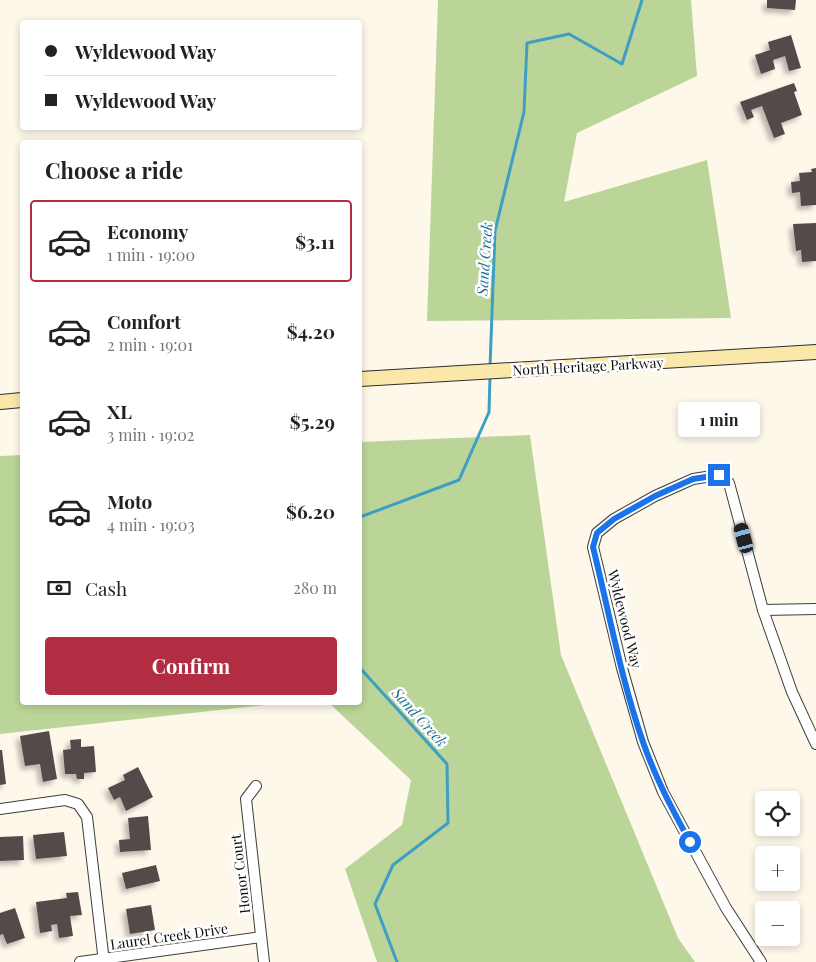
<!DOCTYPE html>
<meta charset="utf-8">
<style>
:root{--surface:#fff;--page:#f2f2f2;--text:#222;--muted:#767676;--line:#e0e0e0;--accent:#b22d42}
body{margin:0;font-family:"Playfair Display",serif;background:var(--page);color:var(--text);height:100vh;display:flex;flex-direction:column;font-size:19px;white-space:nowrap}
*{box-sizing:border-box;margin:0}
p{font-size:16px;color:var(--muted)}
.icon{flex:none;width:28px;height:28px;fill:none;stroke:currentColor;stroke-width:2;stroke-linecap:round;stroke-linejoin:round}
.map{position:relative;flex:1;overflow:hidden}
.sheet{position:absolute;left:20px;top:140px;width:342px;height:565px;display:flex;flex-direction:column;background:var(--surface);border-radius:5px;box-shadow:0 2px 8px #0003}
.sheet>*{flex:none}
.top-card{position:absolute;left:20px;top:20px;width:342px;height:110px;border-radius:5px;box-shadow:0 2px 8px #0003;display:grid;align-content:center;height:110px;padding:0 25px;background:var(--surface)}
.tools{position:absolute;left:755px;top:791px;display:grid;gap:10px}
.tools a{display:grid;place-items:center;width:45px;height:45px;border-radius:5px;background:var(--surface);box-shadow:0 2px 8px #0003;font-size:25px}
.end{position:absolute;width:22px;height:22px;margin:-11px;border:6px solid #1a73e8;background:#fff;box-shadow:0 0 0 2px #fff}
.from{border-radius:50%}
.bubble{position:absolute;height:35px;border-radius:5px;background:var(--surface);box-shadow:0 2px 8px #0003;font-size:16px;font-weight:700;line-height:35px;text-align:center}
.car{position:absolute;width:15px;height:30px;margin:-15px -8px;border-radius:6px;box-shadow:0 0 4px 1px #0007;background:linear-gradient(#222 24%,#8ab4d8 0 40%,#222 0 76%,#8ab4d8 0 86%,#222 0)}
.top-card b{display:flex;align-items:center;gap:18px;height:48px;font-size:19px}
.top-card b+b{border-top:1px solid var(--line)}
.top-card i{width:12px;height:12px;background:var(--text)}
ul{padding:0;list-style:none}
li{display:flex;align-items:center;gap:15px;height:82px;margin:0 10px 8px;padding:0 15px;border:2px solid transparent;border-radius:5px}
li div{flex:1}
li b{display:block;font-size:19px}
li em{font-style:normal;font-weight:700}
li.active{border-color:var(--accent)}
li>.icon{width:45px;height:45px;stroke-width:1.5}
h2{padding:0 25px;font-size:22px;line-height:60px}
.pay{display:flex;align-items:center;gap:12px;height:55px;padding:0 25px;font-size:19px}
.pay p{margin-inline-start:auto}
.action{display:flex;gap:10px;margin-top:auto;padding:10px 25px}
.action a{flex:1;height:58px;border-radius:5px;background:var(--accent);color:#fff;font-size:20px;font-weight:700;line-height:58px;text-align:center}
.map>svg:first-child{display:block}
.forest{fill:#bad597}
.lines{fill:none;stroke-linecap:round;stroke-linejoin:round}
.stream{stroke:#3e9ec4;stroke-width:3}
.building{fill:#534b48;filter:url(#shadow)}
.minor-casing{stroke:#3e3e3e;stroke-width:12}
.secondary-casing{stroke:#2d2d2d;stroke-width:16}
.minor{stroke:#fff;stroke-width:10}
.secondary{stroke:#fae8aa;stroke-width:14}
.route{stroke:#1a73e8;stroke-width:6}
.labels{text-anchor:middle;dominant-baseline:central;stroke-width:5;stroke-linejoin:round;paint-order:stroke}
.street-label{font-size:14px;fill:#0b0b0b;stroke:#fff}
.water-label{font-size:15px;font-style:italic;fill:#1d6e94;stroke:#fff}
</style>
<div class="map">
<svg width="816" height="962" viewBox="0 0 816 962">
<defs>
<filter id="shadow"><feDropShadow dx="-4" dy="4" stdDeviation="2.5" flood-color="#0004"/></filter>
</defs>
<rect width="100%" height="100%" fill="#fef8eb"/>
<g class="forest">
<polygon points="438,0 691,0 697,76 577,133 564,202 707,160 731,318 427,321"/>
<polygon points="530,435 561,655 678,938 695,962 377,962 345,869 402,825 411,780 329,703 360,702 360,442"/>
<polygon points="22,455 22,702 283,703 0,734 0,456"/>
</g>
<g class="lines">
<g class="stream">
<polyline points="490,367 495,231 524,112 527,43 569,34 622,64 642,0"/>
<polyline points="360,517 459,480 489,412 490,376"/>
<polyline points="360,668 447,764 448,823 393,865 375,904 397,962"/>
</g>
</g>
<g class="building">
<polygon points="767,0 796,0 795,10 767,8"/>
<polygon points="791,35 801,68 789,71 785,56 773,60 775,69 761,74 755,55 770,50 768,42"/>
<polygon points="794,83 797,91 794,92 802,115 781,123 785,134 774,138 762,106 751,110 754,117 747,120 740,102"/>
<polygon points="816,168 816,205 801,206 800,192 792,193 791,182 800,181 799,173 812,172 811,169"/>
<polygon points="816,223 816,261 802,262 801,250 796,251 793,224"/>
<polygon points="49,731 57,779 43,782 40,764 25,766 20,736"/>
<polygon points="81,739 81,747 94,746 96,772 84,773 84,779 77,779 76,774 65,774 63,750 71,749 70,740"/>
<polygon points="0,750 2,750 6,784 0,785"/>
<polygon points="138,767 153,797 126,811 120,797 114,800 108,788 125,780 123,775"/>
<polygon points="148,816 151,850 120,852 119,840 130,839 128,818"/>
<polygon points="64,832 67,856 36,859 33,835"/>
<polygon points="23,836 24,860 0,861 0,837"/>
<polygon points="156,865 160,881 126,889 122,873"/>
<polygon points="78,892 82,915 70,916 73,936 59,938 57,924 51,925 52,931 40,933 36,902 67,898 66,893"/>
<polygon points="151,905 155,930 130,934 126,909"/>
<polygon points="15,908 25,938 7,944 3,934 0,935 0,913"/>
</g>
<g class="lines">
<g class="minor-casing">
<g id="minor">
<polyline points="763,610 816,609"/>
<polyline points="256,786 246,799 264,962"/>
<polyline points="0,809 65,800 78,804 87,817 104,962"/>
<polyline points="80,962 261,937"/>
<polyline points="761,962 726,908 663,792 643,742 622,668 593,547 597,533 614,519 655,496 693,479 719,475 729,483 763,610 792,692 816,744"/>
</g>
</g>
<g class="secondary-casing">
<g id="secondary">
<polyline points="360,379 816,352"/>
<polyline points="0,402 22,400"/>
</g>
</g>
<use href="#minor" class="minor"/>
<use href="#secondary" class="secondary"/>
</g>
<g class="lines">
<path class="route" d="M690,842C672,809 655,777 643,742C621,679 609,612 593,547L597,533L614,519L655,496L693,479L719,475"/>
</g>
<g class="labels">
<g class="street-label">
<text transform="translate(588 366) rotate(-3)">North Heritage Parkway</text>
<text transform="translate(625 619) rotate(76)">Wyldewood Way</text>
<text transform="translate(240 874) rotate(-97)">Honor Court</text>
<text transform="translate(169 936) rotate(-8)">Laurel Creek Drive</text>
</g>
<g class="water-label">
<text transform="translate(484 259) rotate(-86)">Sand Creek</text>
<text transform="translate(420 717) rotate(48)">Sand Creek</text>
</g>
</g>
</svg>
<div class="tools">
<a><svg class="icon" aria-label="locate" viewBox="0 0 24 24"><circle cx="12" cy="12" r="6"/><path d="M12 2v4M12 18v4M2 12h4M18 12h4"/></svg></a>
<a>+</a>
<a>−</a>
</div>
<i class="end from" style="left:690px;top:842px"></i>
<i class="end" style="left:719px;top:475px"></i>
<div class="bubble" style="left:678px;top:402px;width:82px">1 min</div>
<i class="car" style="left:744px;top:538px;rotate:345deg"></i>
<div class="top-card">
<b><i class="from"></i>Wyldewood Way</b>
<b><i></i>Wyldewood Way</b>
</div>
<section class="sheet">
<h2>Choose a ride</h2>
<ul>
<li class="active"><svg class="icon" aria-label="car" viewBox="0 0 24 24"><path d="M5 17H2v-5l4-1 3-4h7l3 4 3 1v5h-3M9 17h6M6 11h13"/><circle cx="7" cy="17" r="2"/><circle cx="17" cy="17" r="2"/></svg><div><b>Economy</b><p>1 min · 19:00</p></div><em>$3.11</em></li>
<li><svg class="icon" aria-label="car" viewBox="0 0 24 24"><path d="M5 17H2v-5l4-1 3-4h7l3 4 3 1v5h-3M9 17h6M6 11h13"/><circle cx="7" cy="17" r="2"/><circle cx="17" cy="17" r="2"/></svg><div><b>Comfort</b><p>2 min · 19:01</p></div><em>$4.20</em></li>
<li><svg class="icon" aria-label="car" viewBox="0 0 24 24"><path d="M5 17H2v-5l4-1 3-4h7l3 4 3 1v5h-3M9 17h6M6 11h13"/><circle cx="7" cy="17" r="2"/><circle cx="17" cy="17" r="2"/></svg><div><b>XL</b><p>3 min · 19:02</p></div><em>$5.29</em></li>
<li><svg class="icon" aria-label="car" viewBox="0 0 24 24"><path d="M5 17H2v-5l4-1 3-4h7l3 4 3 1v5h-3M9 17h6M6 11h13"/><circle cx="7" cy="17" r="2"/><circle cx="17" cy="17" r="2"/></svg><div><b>Moto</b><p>4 min · 19:03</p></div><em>$6.20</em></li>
</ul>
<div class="pay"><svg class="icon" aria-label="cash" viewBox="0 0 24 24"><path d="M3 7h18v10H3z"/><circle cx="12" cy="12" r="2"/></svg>Cash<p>280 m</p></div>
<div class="action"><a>Confirm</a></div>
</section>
</div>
